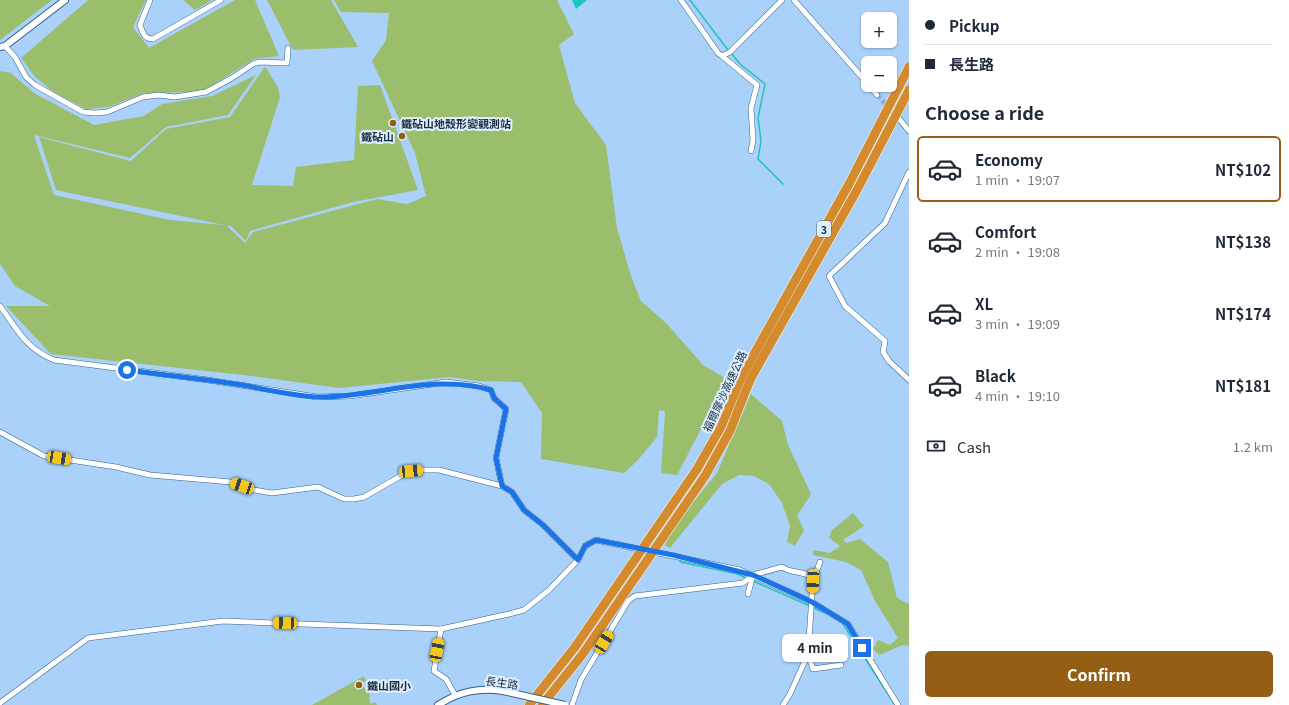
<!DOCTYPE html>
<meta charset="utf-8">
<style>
:root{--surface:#fff;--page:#f6f6f7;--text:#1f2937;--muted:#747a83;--line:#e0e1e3;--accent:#945e15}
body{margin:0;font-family:Georgia,"Noto Sans TC",serif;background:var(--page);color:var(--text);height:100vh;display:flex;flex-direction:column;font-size:15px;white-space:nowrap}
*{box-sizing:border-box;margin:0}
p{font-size:13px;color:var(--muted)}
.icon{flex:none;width:22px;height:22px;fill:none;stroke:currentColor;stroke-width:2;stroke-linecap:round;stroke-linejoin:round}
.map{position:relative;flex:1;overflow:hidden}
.sheet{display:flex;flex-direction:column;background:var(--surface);width:380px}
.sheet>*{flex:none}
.top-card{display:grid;align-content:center;height:88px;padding:0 16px;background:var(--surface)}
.controls{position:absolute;left:861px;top:12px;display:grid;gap:8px}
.controls a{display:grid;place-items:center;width:36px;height:36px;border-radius:6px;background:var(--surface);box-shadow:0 1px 3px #0004;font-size:20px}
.end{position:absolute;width:18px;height:18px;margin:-9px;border:5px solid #1a73e8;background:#fff;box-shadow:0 0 0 2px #fff}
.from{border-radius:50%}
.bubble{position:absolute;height:28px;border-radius:6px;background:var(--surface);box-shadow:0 1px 3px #0004;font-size:13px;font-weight:700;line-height:28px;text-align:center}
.car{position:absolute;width:12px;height:24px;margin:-12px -6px;border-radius:5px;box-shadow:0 0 3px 1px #0007;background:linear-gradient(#f5c518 24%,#345 0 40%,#f5c518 0 76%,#345 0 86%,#f5c518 0)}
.top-card b{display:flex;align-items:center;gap:14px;height:38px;font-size:15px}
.top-card b+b{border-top:1px solid var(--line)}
.top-card i{width:10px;height:10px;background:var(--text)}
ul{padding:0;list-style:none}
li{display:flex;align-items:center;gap:12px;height:66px;margin:0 8px 6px;padding:0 8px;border:2px solid transparent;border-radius:6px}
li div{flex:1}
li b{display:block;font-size:15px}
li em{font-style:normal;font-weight:700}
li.selected{border-color:var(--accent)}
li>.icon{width:36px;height:36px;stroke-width:1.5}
h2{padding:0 16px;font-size:18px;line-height:48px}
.pay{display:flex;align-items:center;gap:10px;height:44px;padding:0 16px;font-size:15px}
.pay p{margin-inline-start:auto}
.primary-button{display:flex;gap:8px;margin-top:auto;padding:8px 16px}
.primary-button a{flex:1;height:46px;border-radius:6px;background:var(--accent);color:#fff;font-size:16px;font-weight:700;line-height:46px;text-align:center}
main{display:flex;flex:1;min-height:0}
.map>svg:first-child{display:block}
.green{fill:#9bbe6c}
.water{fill:#1cc6bc}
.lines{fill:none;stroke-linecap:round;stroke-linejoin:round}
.stream{stroke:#1cc6bc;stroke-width:1.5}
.minor-tunnel{stroke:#8cb0d4;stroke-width:5;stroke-dasharray:5 2.5;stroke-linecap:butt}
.minor-casing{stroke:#32628e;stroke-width:6}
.tertiary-casing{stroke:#32628e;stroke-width:8}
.motorway-casing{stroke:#fff;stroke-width:10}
.minor{stroke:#fff;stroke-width:5}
.tertiary{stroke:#fff;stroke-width:6}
.motorway{stroke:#d48b2d;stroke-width:9}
.tertiary-bridge-casing{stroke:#32628e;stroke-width:8;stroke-linecap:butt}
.motorway-bridge-casing{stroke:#fff;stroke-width:10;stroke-linecap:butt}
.tertiary-bridge{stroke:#fff;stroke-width:6}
.motorway-bridge{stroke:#d48b2d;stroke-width:9}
.route{stroke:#1a73e8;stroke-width:5}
.poi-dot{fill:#945e15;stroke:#e0efff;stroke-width:1.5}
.labels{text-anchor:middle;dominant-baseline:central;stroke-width:4;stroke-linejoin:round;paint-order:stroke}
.shield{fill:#e0efff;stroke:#536679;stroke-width:1}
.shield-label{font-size:10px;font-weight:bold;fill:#172c3f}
.poi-label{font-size:11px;font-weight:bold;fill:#172c3f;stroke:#e0efff;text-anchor:start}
.street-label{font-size:11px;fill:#172c3f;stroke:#e0efff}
</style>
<main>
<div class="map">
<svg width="909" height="705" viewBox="0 0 909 705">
<rect width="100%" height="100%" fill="#a9d1f9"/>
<g class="green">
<polygon points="0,0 52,0 0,40"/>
<polygon points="88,0 146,0 133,27 149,48 235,0 255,0 279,56 254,59 208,88 194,92 144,93 108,107 86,109 55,93 35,77 21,58"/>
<polygon points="183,0 212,0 195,10"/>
<polygon points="267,0 331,0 358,47 293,50"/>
<polygon points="334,0 557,0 574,34 559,45 575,103 606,145 617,228 631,276 641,301 666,323 703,365 727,379 677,475 661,473 665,412 663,410 659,411 657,437 638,460 624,473 541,459 542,413 521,382 479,381 449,377 339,388 252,376 51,354 6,306 50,306 15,286 0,264 0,71 11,73 34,93 94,125 144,116 162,104 212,96 256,75 228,115 166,127 130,158 34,135 54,195 170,220 224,225 56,190 39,137 131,161 166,129 230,117 264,68 266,68 278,87 280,97 252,185 293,186 296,167 354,160 358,86 380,85 418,190 353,202 250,231 246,241 231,226 227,226 245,243 253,232 377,199 407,204 426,196 415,153 372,61 386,40 389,13 341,12"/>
<polygon points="751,394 782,421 788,445 811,494 797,516 804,530 795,546 787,542 790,526 782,503 769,484 754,476 739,475 722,484 670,548 665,545 674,526 717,473"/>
<polygon points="853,513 864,526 843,540 846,543 860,539 888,562 897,598 909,604 909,646 903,645 879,655 873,649 878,640 890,645 898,638 875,601 861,570 846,562 813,555 813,550 830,553 840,546 829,538 832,530"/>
<polygon points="364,676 366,681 360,684 369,692 370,704 375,702 377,705 312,705"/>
</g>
<polygon class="water" points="572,0 587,0 576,9"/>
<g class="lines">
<g class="stream">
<polyline points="690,0 728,50"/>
<polyline points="731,53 740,64 765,84 758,118 761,141 758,159 783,184"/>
<polyline points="680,562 738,574 746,578"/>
<polyline points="753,581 810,606"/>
<polyline points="814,608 825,613"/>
<polyline points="843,624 895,705"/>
</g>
<polyline class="minor-tunnel" points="877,95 895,114"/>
<g class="minor-casing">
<g id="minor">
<path d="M150,0L140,25C143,33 144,39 153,39L221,0"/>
<polyline points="681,0 718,53 722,56 730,52 782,0"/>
<polyline points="794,0 868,84"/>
<polyline points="5,46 15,57 26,77 35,85 83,112 95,113 107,112 143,97 159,95 175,97 206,92 232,78 253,64 259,62 287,63 288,48"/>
<polyline points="722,56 757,85 751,108 753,140 751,151"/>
<polyline points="869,85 877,95"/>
<polyline points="896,115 909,131"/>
<polyline points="909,172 885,223 829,276 845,306 885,341 883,352 889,361 909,380"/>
<path d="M0,306C17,329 26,349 54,360L208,380L317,397L350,396L446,382L479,386L491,390L494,398L506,409L496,458L502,486L512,492L524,510L543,525L578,560"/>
<polyline points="0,432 44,456 116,467 150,475 231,482 254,490 272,493 318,487 344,499 354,499 364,497 406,473 420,470 439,470 502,486"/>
<polyline points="748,594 753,575"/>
<polyline points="441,629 434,671 446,679 455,695"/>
<polyline points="808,654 813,669 841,665"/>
<polyline points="0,703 88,638 223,621 441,629 509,614 524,610 549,590 578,560 585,546 596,540 740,570 812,602 848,624 898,705"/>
<path d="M572,705L581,680L628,601L635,596L743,583L753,575L782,567C792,574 801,570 814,578"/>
<polyline points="783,705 790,694 808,654 813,581 820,562"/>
</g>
</g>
<g class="tertiary-casing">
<g id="tertiary">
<polyline points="0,47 5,46 65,0"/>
<path d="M438,705C459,692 478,687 503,691"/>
</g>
</g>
<g class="motorway-casing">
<g id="motorway">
<polyline points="529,705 575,647 697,469 721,427 736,390"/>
<polyline points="542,705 582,655 705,476 730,431 744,395"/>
</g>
</g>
<use href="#minor" class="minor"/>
<use href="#tertiary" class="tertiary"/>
<use href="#motorway" class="motorway"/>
<g class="tertiary-bridge-casing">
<polyline id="tertiary-bridge" points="503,691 565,705"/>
</g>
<g class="motorway-bridge-casing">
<g id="motorway-bridge">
<polyline points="736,390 743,374 849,184 909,67"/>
<polyline points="744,395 751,378 857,190 909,90"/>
</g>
</g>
<use href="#tertiary-bridge" class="tertiary-bridge"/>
<use href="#motorway-bridge" class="motorway-bridge"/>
</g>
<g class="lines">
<path class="route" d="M127,370C165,375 204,379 242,385C264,389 298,397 320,397C377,397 434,373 491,390L494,398L506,409L496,458L502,486L512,492L524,510L543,525L578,560L585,546L596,540L673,555L753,575L812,602L848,624L862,648"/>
</g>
<g class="poi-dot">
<circle cx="393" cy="123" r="4"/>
<circle cx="402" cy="136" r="4"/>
<circle cx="359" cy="685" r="4"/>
</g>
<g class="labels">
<rect class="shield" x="817" y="221" width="14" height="16" rx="3"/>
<g class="shield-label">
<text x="824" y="229">3</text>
</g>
<g class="poi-label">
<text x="401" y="123">鐵砧山地殼形變觀測站</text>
<text x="394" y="136" text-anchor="end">鐵砧山</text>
<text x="367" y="685">鐵山國小</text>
</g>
<g class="street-label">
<text transform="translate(724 391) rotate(-65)">福爾摩沙高速公路</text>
<text transform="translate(502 682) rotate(8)">長生路</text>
</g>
</g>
</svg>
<div class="controls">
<a>+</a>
<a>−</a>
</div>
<i class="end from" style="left:127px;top:370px"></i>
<i class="end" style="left:862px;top:648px"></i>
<div class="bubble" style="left:782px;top:634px;width:66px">4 min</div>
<i class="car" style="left:59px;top:458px;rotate:99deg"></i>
<i class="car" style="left:411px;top:471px;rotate:85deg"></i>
<i class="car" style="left:242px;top:486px;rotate:289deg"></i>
<i class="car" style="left:813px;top:581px;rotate:182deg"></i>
<i class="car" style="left:285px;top:623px;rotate:272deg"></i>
<i class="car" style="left:604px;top:642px;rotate:31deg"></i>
<i class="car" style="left:437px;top:650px;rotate:11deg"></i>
</div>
<section class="sheet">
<div class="top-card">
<b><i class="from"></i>Pickup</b>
<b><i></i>長生路</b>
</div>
<h2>Choose a ride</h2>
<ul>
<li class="selected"><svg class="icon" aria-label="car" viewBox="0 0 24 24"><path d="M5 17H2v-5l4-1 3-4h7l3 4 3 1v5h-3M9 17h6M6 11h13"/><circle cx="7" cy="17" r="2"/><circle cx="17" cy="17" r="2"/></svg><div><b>Economy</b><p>1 min · 19:07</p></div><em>NT$102</em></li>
<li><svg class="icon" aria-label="car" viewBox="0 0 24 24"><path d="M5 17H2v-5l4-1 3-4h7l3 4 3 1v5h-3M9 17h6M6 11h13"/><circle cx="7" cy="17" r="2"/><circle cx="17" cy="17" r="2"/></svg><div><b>Comfort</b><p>2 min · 19:08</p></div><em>NT$138</em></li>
<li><svg class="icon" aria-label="car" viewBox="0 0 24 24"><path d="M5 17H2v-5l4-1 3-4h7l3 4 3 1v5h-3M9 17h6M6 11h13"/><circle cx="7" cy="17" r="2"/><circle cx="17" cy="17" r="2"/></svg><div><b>XL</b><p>3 min · 19:09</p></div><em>NT$174</em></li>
<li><svg class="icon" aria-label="car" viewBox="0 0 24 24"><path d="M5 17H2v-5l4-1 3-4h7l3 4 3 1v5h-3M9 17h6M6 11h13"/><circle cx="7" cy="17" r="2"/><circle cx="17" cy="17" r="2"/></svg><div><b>Black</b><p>4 min · 19:10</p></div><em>NT$181</em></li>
</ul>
<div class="pay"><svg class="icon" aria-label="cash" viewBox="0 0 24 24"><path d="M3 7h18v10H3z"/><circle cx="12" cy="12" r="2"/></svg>Cash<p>1.2 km</p></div>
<div class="primary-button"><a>Confirm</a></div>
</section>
</main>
